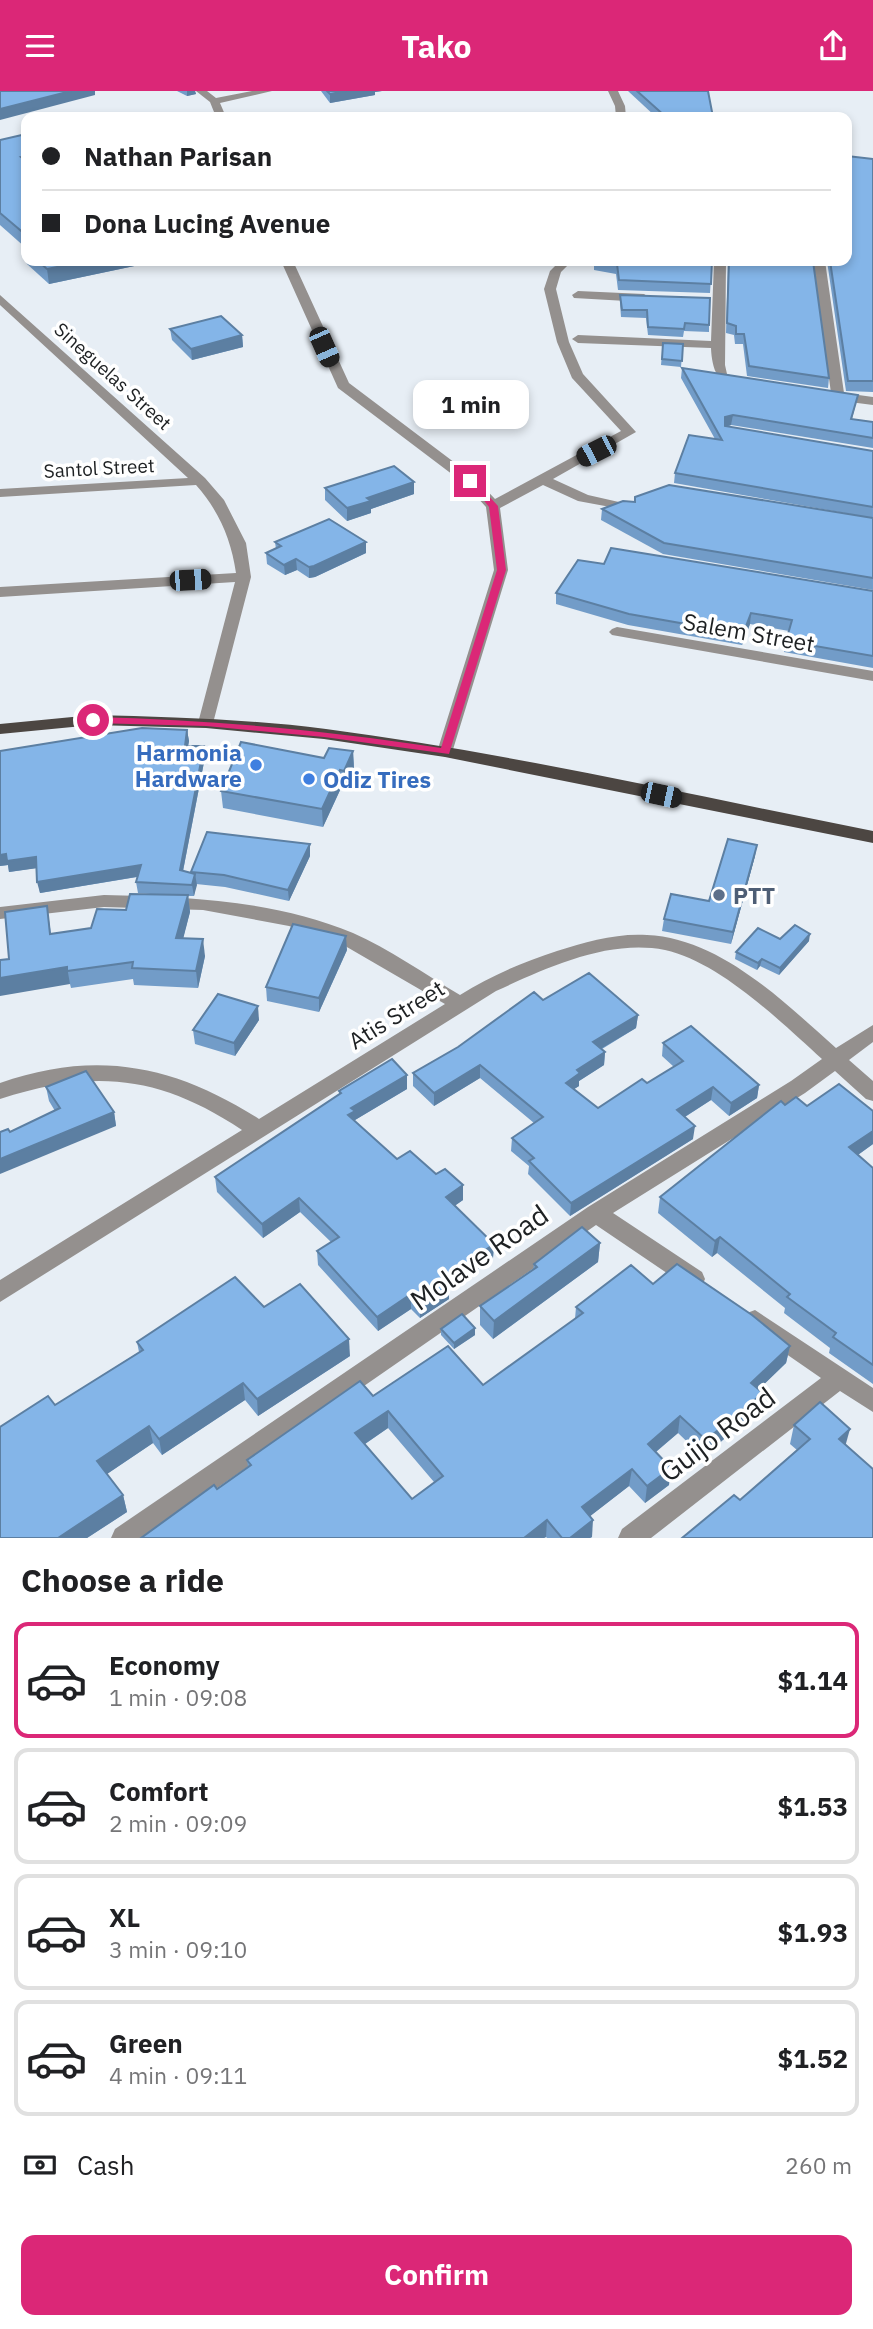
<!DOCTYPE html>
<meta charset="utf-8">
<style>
:root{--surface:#fff;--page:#f6f6f6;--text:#202124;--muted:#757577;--line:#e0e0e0;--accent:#db2777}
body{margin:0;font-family:"IBM Plex Sans",sans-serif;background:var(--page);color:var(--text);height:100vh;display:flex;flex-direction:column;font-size:26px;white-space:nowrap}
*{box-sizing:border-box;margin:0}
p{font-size:23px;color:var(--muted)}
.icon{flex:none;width:38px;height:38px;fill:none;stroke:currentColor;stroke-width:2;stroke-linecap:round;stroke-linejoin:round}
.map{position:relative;height:1447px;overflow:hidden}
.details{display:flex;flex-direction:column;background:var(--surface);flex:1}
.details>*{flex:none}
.banner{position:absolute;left:21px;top:21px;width:831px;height:154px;border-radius:14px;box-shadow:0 4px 10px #0003;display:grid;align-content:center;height:154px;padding:0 21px;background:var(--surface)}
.end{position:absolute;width:32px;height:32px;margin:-16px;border:9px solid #db2777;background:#fff;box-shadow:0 0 0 4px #fff}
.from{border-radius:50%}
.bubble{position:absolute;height:49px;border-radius:14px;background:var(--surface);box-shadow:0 4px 10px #0003;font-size:23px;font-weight:700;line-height:49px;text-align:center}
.car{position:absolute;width:21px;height:42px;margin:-21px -10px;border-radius:9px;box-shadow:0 0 5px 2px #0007;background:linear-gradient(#222 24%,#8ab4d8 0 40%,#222 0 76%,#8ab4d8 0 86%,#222 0)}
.banner b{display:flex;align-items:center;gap:24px;height:66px;font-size:26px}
.banner b+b{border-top:2px solid var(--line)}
.banner i{width:18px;height:18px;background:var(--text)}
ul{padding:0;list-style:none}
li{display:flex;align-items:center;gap:21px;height:116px;margin:0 14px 10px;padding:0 7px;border:4px solid var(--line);border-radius:14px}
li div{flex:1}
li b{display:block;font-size:26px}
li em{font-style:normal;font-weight:700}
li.active{border-color:var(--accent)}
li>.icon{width:63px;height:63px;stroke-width:1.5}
h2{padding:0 21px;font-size:32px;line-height:84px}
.pay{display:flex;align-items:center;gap:18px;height:77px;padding:0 21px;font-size:26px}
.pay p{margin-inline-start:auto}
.cta{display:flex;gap:14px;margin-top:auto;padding:14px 21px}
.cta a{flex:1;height:80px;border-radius:14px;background:var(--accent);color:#fff;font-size:28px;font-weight:700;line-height:80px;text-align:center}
header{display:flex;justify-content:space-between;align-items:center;height:91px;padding:0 21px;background:var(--accent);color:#fff;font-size:32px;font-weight:700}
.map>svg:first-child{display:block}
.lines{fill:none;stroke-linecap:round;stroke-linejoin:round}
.minor{fill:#94908e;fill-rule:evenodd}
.major{fill:#4c4642;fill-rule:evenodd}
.wall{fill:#729cc8;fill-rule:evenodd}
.shaded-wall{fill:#5c7fa2}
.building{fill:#84b5e8;stroke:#5c7fa2;stroke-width:2;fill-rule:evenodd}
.route{fill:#db2777}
.shop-dot{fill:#3f7fe0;stroke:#fff;stroke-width:2.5}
.service-dot{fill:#5c6f8a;stroke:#fff;stroke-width:2.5}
.labels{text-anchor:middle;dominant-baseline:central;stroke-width:7;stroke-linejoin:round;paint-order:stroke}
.far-street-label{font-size:19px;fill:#1e2123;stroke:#fff}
.street-label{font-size:23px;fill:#1e2123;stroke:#fff}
.shop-label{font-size:23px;font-weight:bold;fill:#366cbe;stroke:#fff;text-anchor:end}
.service-label{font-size:23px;font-weight:bold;fill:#4e5e75;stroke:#fff;text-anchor:start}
.near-street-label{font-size:28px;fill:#1e2123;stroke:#fff}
</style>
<header><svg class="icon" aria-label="menu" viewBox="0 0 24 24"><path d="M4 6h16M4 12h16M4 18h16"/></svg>Tako<svg class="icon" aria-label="share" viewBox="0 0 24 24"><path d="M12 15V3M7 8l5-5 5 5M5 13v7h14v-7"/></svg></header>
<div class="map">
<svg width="873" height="1447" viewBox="0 0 873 1447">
<rect width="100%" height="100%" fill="#e7eef5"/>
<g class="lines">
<g class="minor">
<polygon points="196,0 207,0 216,7 252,0 272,0 220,12 226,26 216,26 210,11"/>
<polygon points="608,0 618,0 625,15 626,26 616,26 615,15"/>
<polygon points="392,21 397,24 396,26 374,26"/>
<polygon points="281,170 293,170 349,292 475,387 495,408 621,340 572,287 557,251 544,198 550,180 560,170 572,170 561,181 556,198 569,251 583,283 636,341 553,388 588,404 632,414 632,420 578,410 543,394 500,417 508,479 451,665 445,666 437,661 494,479 486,416 465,393 338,297"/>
<path d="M714,170H726L725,274L727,283L746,289V295C719,299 712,280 711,257L578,252L572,248L578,244L711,250Z"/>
<polygon points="813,170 825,170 844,302 873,306 873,314 834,309 828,305 831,302"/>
<polygon points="578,200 644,203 650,207 644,211 574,207 572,204"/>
<path d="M0,204L205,387L224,409L246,452L251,486L212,636H200L198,632L235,491L0,506V496L236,482C231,448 219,420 196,394L0,406V398L188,387L0,214Z"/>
<polygon points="617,536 873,580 873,590 612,544 609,541 612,538"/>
<path d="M104,804C188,806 274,809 353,842C388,857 426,884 460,904C490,885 523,871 557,860C586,851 616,842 647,844C720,847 784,911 836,957L873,934V951L849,969L873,990V1010L866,1008L835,980L805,1002L613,1122L702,1181L705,1188L702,1195L694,1198L686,1195L596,1134L145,1447H111L115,1438L588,1116L791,990L822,968C781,931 720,871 665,859C607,848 547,877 496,900L0,1211V1189L242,1039C159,984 94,978 0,1008V992C96,958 175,974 259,1028L445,913L340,852L289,835L203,819L104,816L0,828V816Z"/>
<polygon points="755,1219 873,1297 873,1321 840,1300 651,1447 618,1447 622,1438 821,1287 747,1236 744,1229 747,1222"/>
</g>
<path class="major" d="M93,624C171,626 248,628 326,638C510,662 691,704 873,740V752L445,666L324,648L206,637L93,634L0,643V633Z"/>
</g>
<g class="wall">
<polygon points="177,0 195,0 196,3 187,5"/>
<polygon points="321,0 382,0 375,1 375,4 330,12"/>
<polygon points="628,0 708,0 713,26 656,26"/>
<polygon points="26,43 26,157 0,134 0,49"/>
<polygon points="873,68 873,301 846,300 827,170 847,170"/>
<polygon points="26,170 158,170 49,193 27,173"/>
<polygon points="594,170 712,170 710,202 618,199 616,183 594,179"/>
<polygon points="728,170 813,170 829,287 828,297 747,285 743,253 735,253 734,244 726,242"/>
<polygon points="620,204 709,234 709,241 684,240 683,246 648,244 646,227 621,226 620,212"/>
<polygon points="170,238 242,244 243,256 192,269 172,249"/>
<polygon points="663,252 683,253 681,276 661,274"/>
<polygon points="682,277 858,304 852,328 873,331 873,357 731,334 727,336 873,360 873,427 674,392 675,382 715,348 681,287"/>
<polygon points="414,391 414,403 371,418 371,422 347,430 325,409 325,397"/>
<polygon points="602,418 873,427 873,499 663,463 601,429"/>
<polygon points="275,451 366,462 315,486 309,487 297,479 285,484 267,473 266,462 276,458"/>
<polygon points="604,473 873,500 873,577 784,561 789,540 750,533 742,554 628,534 556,513 556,502"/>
<polygon points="187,639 189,650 188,655 205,666 183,780 191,782 191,781 310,765 289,810 225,796 196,793 194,805 188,805 190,821 183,847 205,865 198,897 134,894 133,888 71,897 70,893 9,868 47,815 51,843 91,837 126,819 163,804 138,802 136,791 137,786 40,802 36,777 9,781 8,774 0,775 0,660"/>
<polygon points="353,660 354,678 345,697 341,697 323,736 223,717 221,700 324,667"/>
<polygon points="755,765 731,853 662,840 664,828 709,810"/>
<polygon points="780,848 809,850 779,884 760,875 757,879 735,868 736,861"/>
<polygon points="347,859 319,921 267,910 266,896"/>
<polygon points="543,909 638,924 636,937 602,958 605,961 604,974 579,990 579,995 574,998 598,1017 647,992 674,976 662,965 663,952 759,994 757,1007 729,1025 711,1009 685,1026 693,1048 570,1125 528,1083 529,1075 511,1060 512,1047 534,1032 480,987 434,1015 413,995 413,982"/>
<polygon points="259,929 235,965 195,953 193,939"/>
<polygon points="46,996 114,1021 116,1035 10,1041 55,1020 49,1010"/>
<polygon points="407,998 355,1029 355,1030 397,1068 463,1094 463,1109 454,1115 494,1153 493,1167 449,1199 449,1208 420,1227 411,1218 378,1240 318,1174 317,1160 331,1151 300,1121 263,1147 217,1101 215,1086 339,1003 339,1000"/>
<polygon points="785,1014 873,1020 873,1053 858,1064 873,1077 873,1293 829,1262 830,1257 784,1222 785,1217 717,1162 712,1166 658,1122 660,1106"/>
<polygon points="600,1152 598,1171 493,1248 480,1234 480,1215 533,1178 534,1173"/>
<path d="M653,1193L790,1255L786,1272L759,1298V1318L703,1366L678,1342L656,1361L669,1394L645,1412L629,1395L590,1425L592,1446L590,1447H547L546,1446L544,1447H141L217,1398L248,1376L247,1369L373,1305L483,1294L575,1228L576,1216ZM388,1337L434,1391L412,1408L365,1353Z"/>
<polygon points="264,1216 350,1265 258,1325 245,1309 162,1364 153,1352 107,1383 123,1404 127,1421 87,1447 0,1447 55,1314 139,1261 137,1251"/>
<polygon points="475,1237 475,1244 454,1258 441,1244 441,1238"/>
<polygon points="794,1334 845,1354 740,1409 797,1359 790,1353"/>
</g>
<g class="shaded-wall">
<polygon points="71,0 95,0 95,4 0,29 0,18"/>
<polygon points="187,0 195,0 196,3 187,5"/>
<polygon points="346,0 382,0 375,1 375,4 330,12 330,3"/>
<polygon points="87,170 158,170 49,193 47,178"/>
<polygon points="242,244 243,256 192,269 191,258"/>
<polygon points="733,324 731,334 724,336 725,326"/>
<polygon points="414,391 414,403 371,418 371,422 347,430 347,417 367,407"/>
<polygon points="366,451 366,462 315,486 309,487 309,476"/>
<polygon points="296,468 297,479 285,484 284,474"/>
<polygon points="751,522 750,533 742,554 743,543"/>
<polygon points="187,639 189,650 186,666 185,655"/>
<polygon points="204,655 205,666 181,790 180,779"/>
<polygon points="353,660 354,678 345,697 344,680"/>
<polygon points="340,679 341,697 323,736 322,718"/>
<polygon points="310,753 310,765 289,810 288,799"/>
<polygon points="757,754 755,765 731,853 733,841"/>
<polygon points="6,763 36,766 38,777 9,781 8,774 0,775 0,764"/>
<polygon points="141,774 142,785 40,802 37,791"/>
<polygon points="195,783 197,794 194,805 192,794"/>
<polygon points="188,804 190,821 179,864 176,847"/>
<polygon points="810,843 809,850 779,884 780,877"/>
<polygon points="346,845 347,859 319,921 319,907"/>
<polygon points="203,848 205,865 198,897 196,880"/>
<polygon points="762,868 760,875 757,879 758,872"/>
<polygon points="67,876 70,893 0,905 0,887"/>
<polygon points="258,915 259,929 235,965 234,952"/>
<polygon points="638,924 636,937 592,963 593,951"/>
<polygon points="605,961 604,974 579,990 579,995 565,1004 566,992 577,979"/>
<polygon points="480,974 480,987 434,1015 434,1002"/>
<polygon points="407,984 407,998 355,1029 355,1035 348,1024 351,1017"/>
<polygon points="759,994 757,1007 729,1025 731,1012"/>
<polygon points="713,996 711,1009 675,1032 677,1019"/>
<polygon points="114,1021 116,1035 0,1083 0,1068"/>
<polygon points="695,1035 693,1048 570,1125 571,1112"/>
<polygon points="873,1040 873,1053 845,1073 849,1056"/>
<polygon points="463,1094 463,1109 446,1121 446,1106"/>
<polygon points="299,1107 300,1121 263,1147 262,1133"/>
<polygon points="720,1146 717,1162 712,1166 715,1150"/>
<polygon points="600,1152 598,1171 493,1248 494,1230"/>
<polygon points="494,1153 493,1167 449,1199 449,1208 420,1227 420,1213 444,1188"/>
<polygon points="411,1203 411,1218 378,1240 377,1226"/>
<polygon points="475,1237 475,1244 454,1258 454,1252"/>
<polygon points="349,1248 350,1265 258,1325 257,1308"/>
<polygon points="790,1255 786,1272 748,1309 751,1292"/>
<polygon points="243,1292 245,1309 162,1364 159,1348"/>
<polygon points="763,1302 759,1318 703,1366 706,1349"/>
<polygon points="388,1320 388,1337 356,1359 355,1342"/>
<polygon points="680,1325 678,1342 646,1369 648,1353"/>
<polygon points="149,1335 153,1352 101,1387 97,1370"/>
<polygon points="850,1338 845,1356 839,1348"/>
<polygon points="671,1377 669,1394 645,1412 647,1395"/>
<polygon points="632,1378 629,1395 580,1433 582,1416"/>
<polygon points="123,1404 127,1421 87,1447 58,1447"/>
<polygon points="547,1429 546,1446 544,1447 524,1447"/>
<polygon points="593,1429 592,1446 590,1447 570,1447"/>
</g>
<g class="building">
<polygon points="0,0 71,0 0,18"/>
<polygon points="327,0 346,0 330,3"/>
<polygon points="637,0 708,0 713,26 666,26"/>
<polygon points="26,43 26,65 21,66 26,70 26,144 0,122 0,49"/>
<polygon points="847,65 873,68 873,290 848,290 830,170 847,170"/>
<polygon points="38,170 87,170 47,178"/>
<polygon points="594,170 712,170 711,193 619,189 617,173"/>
<polygon points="729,170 813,170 829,287 749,275 744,243 736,243 736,235 727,232"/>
<polygon points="620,204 710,207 709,234 685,232 684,238 648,236 647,219 622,219"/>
<polygon points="221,225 242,244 191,258 170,238"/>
<polygon points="663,252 683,253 682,270 662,268"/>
<polygon points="682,277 858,304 851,328 873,331 873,347 733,324 725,326 725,335 873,360 873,416 675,382 689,344 722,349"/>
<polygon points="394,375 414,391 367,407 371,410 347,417 325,397"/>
<polygon points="669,394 873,427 873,487 664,452 602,418 623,410 635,411 635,406"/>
<polygon points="329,428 366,451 314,475 309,476 296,468 284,474 266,462 281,455 275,451"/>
<polygon points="611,457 873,500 873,565 786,550 792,529 751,522 743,543 629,523 556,502 578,469 604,473"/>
<polygon points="142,637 187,639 185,655 204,655 180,779 195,783 192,794 136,791 141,774 37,791 36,766 7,770 6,763 0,764 0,660"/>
<polygon points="241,651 324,667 329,657 353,660 344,680 340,679 322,718 221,700"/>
<polygon points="207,741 310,753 288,799 224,784 191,781"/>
<polygon points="728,748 757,754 733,841 664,828 671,803 709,810"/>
<polygon points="130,803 188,804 176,847 203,848 196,880 132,877 133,871 67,880 67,876 0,887 0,869 9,868 5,821 47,815 50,843 91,837 97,818 126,819"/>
<polygon points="293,833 346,845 319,907 266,896"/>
<polygon points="795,834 810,843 780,877 762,868 758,872 736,861 758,837 780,848"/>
<polygon points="589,882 638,924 593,951 605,961 577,979 580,982 566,992 598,1017 642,988 647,992 683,970 663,952 691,935 759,994 731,1012 713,996 677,1019 695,1035 571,1112 529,1070 534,1067 512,1047 543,1026 480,974 434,1002 413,982 458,956 534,901 543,909"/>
<polygon points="218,903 258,915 234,952 193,939"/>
<polygon points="392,968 407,984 351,1017 355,1020 348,1024 397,1068 410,1060 436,1083 445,1078 463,1094 446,1106 494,1153 444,1188 449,1194 420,1213 411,1203 377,1226 317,1160 339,1146 299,1107 262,1133 215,1086 341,1002 339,1000"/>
<polygon points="86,980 114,1021 0,1068 0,1041 8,1038 10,1041 60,1017 46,996"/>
<polygon points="839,993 873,1020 873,1040 849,1056 873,1077 873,1274 833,1246 836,1242 787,1206 790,1203 720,1146 715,1150 660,1106 781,1010 785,1014 796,1006 807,1015"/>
<polygon points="582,1136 600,1152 494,1230 480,1215 537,1176 534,1173"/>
<path d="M677,1173L752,1224L790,1255L751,1292L763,1302L706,1349L680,1325L648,1353L671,1377L647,1395L632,1378L582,1416L593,1429L570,1447H562L547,1429L524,1447H141L214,1394L217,1398L251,1374L247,1369L360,1290L373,1305L448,1255L483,1294L583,1222L576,1216L631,1174L653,1193ZM388,1320L443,1385L412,1408L355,1342Z"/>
<polygon points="235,1186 264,1216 300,1193 349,1248 257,1308 243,1292 159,1348 149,1335 97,1370 123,1404 58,1447 0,1447 0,1336 48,1305 55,1314 143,1259 137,1251"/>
<polygon points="462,1223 475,1237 454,1252 441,1238"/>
<polygon points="820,1311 850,1338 839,1348 873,1378 873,1447 682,1447 734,1404 740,1409 810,1348 794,1334"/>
</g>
<path class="route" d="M467,388H473L498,415L506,479L449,663L324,646L206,635L93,632L88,629L93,626C213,629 323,639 441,657L497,479L489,416Z"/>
<g class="shop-dot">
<circle cx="256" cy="674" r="7"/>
<circle cx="309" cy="688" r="7"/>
</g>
<circle class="service-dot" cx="719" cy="804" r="7"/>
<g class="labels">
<g class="far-street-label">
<text transform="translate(113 285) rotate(42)">Sineguelas Street</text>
<text transform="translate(99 377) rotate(-3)">Santol Street</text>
</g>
<g class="street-label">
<text transform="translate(749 541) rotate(10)">Salem Street</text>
<text transform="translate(396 923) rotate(-32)">Atis Street</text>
</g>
<g class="shop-label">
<text x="242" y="661">Harmonia<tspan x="242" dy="26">Hardware</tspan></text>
<text x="323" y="688" text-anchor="start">Odiz Tires</text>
</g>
<g class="service-label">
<text x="733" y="804">PTT</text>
</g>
<g class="near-street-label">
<text transform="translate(479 1166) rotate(-35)">Molave Road</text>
<text transform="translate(717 1343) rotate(-37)">Guijo Road</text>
</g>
</g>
</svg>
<i class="end from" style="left:93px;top:629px"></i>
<i class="end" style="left:470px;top:390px"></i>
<div class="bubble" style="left:413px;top:289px;width:116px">1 min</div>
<i class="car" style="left:324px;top:256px;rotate:156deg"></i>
<i class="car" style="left:596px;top:360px;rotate:243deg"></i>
<i class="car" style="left:190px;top:489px;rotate:87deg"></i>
<i class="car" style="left:661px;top:704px;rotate:102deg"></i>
<div class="banner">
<b><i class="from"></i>Nathan Parisan</b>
<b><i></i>Dona Lucing Avenue</b>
</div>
</div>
<section class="details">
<h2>Choose a ride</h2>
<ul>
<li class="active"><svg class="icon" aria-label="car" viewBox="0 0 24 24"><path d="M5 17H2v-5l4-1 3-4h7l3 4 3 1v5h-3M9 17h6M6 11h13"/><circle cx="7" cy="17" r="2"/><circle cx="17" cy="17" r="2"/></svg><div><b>Economy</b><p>1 min · 09:08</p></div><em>$1.14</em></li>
<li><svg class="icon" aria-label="car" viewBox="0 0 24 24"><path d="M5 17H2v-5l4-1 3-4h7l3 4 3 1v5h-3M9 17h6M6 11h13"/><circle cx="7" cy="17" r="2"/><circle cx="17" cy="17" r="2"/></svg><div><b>Comfort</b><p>2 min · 09:09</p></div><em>$1.53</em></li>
<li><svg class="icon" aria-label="car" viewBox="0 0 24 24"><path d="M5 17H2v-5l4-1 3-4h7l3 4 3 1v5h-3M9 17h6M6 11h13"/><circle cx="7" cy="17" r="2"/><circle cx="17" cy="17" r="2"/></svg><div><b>XL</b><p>3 min · 09:10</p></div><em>$1.93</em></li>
<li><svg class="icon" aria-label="car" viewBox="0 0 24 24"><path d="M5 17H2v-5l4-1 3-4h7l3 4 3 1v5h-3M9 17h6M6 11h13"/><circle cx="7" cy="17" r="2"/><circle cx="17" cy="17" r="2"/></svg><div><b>Green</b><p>4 min · 09:11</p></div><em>$1.52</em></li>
</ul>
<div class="pay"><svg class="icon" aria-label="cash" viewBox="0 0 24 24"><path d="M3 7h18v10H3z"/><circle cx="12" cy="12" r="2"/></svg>Cash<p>260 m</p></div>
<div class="cta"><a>Confirm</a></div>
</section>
